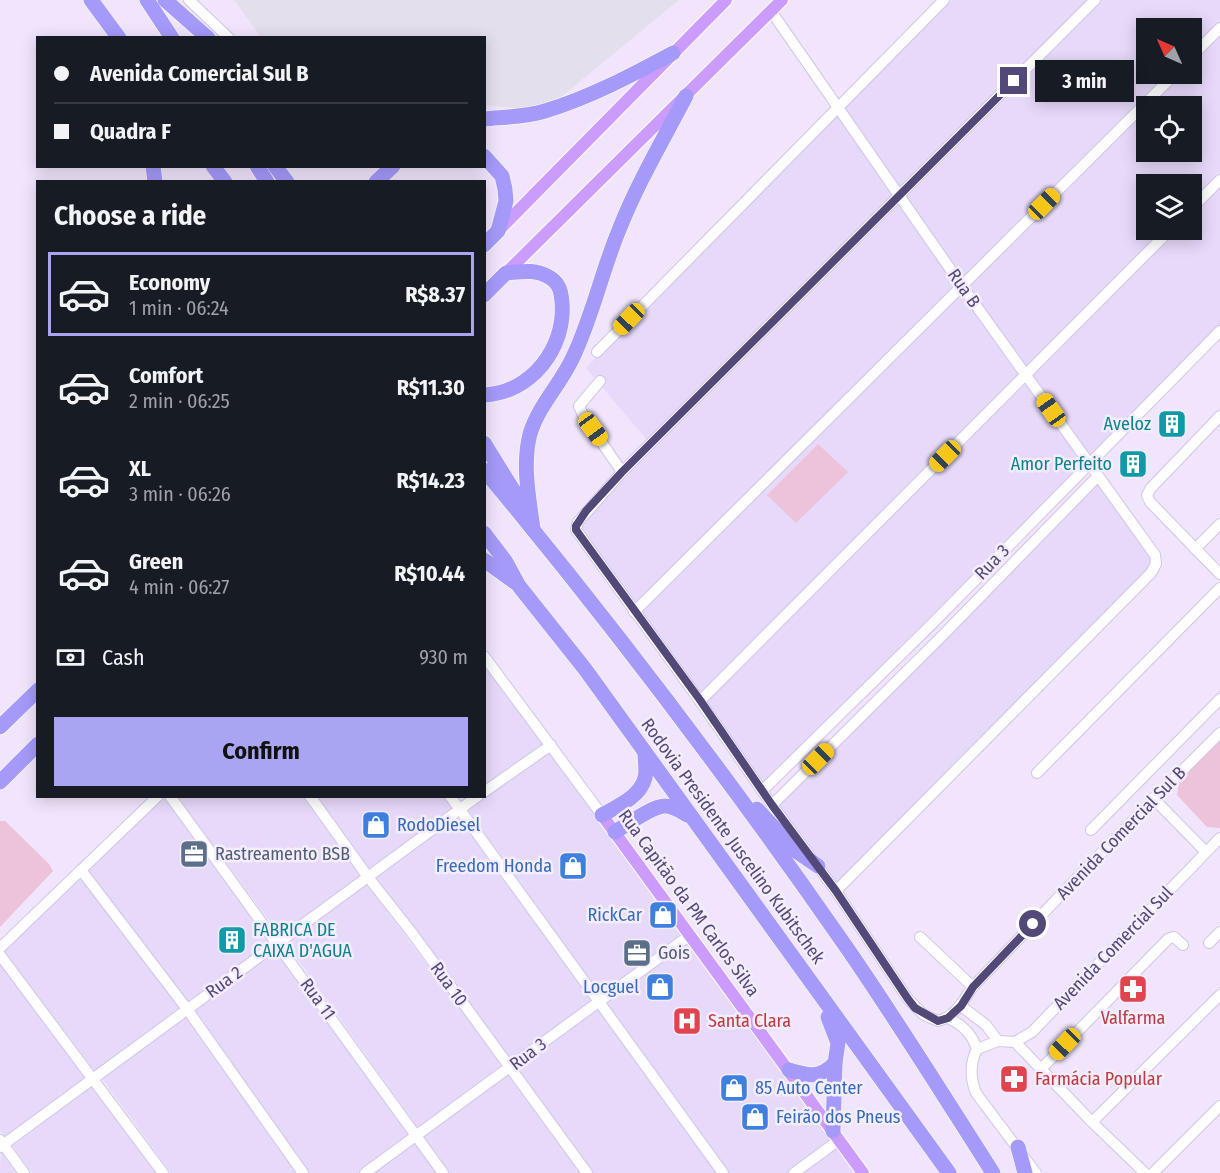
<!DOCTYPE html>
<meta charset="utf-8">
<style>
:root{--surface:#171b24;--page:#20242c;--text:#f1f3f6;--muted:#9ea1a6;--line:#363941;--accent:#aaa5f2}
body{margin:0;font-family:"Fira Sans Condensed",sans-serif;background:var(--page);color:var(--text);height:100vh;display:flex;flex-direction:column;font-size:22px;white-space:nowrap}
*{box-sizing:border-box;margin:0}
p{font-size:20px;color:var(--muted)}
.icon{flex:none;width:33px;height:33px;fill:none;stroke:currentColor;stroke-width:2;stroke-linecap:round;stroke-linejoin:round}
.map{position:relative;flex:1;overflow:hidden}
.drawer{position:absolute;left:36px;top:180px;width:450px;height:618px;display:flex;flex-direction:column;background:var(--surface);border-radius:0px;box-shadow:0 3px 15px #0003}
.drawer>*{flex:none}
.hud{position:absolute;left:36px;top:36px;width:450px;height:132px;border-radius:0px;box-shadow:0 3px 15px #0003;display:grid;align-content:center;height:132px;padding:0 18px;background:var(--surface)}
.needle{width:39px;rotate:315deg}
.tools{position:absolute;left:1136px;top:18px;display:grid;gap:12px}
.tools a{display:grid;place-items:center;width:66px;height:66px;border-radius:0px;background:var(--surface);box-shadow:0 3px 15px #0003;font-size:30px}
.end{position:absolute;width:27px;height:27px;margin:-14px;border:8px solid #534978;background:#fff;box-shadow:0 0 0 3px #fff}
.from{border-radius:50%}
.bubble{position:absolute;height:42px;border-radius:0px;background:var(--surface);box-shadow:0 3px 15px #0003;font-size:20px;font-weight:700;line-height:42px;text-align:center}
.car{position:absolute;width:18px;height:36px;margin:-18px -9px;border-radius:8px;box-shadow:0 0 4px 2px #0007;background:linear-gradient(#f5c518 24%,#345 0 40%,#f5c518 0 76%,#345 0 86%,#f5c518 0)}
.hud b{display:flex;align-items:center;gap:21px;height:57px;font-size:22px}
.hud b+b{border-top:2px solid var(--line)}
.hud i{width:15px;height:15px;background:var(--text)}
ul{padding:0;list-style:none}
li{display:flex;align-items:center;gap:18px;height:84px;margin:0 12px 9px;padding:0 6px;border:3px solid transparent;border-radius:0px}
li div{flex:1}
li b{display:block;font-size:22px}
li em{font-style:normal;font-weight:700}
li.current{border-color:var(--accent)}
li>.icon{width:54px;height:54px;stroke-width:1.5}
h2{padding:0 18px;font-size:27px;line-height:72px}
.pay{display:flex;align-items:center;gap:15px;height:66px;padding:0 18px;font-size:22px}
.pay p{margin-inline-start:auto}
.action{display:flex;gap:12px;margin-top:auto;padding:12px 18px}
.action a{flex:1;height:69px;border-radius:0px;background:var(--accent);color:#111;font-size:24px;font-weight:700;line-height:69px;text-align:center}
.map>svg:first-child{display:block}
.residential{fill:#e7d9fa}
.industrial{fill:#e4dfed}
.green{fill:#ecc3d9}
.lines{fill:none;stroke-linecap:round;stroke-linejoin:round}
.minor-casing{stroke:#d1c5e7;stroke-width:12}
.major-casing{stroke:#fff;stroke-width:14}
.highway-casing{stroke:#fff;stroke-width:16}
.minor{stroke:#fff;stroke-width:10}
.major{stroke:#cb9bfe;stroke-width:12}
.highway{stroke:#a59afa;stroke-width:15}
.route{stroke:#534978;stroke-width:8}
.labels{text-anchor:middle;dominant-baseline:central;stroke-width:5;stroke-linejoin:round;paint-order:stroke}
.street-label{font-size:18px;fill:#534978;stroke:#f5edff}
.culture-label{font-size:18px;fill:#0d838f;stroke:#f5edff;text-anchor:end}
.shop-label{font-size:18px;fill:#366cbe;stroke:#f5edff;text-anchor:start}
.service-label{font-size:18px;fill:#4e5e75;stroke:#f5edff;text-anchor:start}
.health-label{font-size:18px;fill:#be3a42;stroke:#f5edff;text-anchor:start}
</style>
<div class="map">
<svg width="1220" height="1173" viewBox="0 0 1220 1173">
<rect width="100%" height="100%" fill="#f1e5fd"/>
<g class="residential">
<polygon points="952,0 1090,0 902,189 843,109"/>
<polygon points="1100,0 1220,0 1220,23 1191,52 1191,28 1146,28 1146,74 1169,74 962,279 905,196"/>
<polygon points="1220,33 1220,173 1191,203 1191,184 1146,184 1146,230 1164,230 1026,368 966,286 1146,107 1146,152 1191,152 1191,106 1147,106 1180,74 1191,74 1191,62"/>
<polygon points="835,112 894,196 647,440 586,368"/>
<polygon points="1220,182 1220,326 1089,456 1031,374 1173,230 1191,230 1191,211"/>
<polygon points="899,202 958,285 635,607 579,527 622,477"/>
<polygon points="961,291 1022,374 700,696 639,612"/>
<polygon points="1025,380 1085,462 762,785 704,701"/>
<polygon points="1097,482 1150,557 1152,564 836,885 777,805"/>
<polygon points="484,661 543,743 485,784 484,784"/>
<polygon points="550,750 685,934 599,995 467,810"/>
<polygon points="177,797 304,797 361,875 280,935"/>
<polygon points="313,797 446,797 455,809 369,873"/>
<polygon points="164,798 271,942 188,1002 87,870"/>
<polygon points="459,815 592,1002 511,1061 376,878"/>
<polygon points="82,878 180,1007 95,1071 3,951"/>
<polygon points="366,884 504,1066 418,1128 286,943"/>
<polygon points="689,940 834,1140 787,1173 729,1173 605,1002"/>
<polygon points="276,949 410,1134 358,1173 308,1173 193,1009"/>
<polygon points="0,963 85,1077 5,1137 0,1131"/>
<polygon points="597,1007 719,1173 592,1173 516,1067"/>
<polygon points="185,1015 299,1173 171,1173 101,1077"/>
<polygon points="509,1074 581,1173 450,1173 423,1137"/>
<polygon points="92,1086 156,1173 32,1173 12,1146"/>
<polygon points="415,1142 437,1173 374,1173"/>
<polygon points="839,1147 858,1173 802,1173"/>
<polygon points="1,1152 16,1173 0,1173"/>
</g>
<polygon class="industrial" points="234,0 679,0 544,111 485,105 484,38 261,37"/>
<g class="green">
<polygon points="818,444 848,472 796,523 767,495"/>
<polygon points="1220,740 1220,828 1207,827 1177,795 1179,781"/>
<polygon points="0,821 5,821 49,864 53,871 0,927"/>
</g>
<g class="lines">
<g class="minor-casing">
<g id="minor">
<polyline points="189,0 229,38"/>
<path d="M1095,0L622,472L578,522L576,530L700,701L772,805L836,891L908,999L924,1015L938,1021C956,1016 962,1002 972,988C978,981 985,974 991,968C1066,889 1142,810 1220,733"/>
<polyline points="771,11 962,286 1155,555 1156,564 1151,573 836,891"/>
<polyline points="1191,57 1220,28"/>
<polyline points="1191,209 1220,180"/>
<polyline points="597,352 944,0"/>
<polyline points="600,381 579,406 583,415 622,472"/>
<polyline points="1220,416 1151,488 1147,495 1150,502 1220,574"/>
<polyline points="1195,549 1220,524"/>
<polyline points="634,612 1175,74"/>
<polyline points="484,656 602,815"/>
<polyline points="700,701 1170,230"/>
<polyline points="1037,773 1220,588"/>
<polyline points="762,791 931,625 1220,331"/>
<polyline points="484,792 551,745"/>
<polyline points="170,796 443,1173"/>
<polyline points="310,796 368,877 412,933 587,1173"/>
<polyline points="450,796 723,1173"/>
<polyline points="1153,798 1206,852"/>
<polyline points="772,805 942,636 1098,476"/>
<polyline points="1091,830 1220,699"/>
<polyline points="81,870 187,1009 303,1173"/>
<polyline points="920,937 973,987"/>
<polyline points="1209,943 1220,932"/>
<polyline points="0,948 158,796"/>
<polyline points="0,955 163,1173"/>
<polyline points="961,1006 986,1025 998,1041"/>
<path d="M948,1018C963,1025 972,1034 977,1049"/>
<polyline points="1015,1042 1092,1122 1145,1173"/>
<polyline points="1041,1069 1168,939 1174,937 1183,945"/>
<polyline points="1092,1122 1220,995"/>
<polyline points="0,1140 24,1173"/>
<polyline points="0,1147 478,796"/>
<polyline points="365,1173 690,935"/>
<polyline points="794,1173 839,1140"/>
<path d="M1036,1173L976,1093C970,1078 970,1063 977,1049L998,1041L1015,1042L1032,1032L1220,838"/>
<polyline points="1153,1173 1220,1106"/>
</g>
</g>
<g class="major-casing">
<g id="major">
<polyline points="498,231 726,0"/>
<polyline points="506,273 782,0"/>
<polyline points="602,815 863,1173"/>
</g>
</g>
<g class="highway-casing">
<g id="highway">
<polyline points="91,0 119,38"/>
<polyline points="147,0 172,38"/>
<polyline points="165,0 208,38"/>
<path d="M484,119C505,117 525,117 545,111C591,97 632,75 673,53"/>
<polyline points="484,156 502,176 505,189 506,201 498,231 484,245"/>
<polyline points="153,166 155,182"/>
<polyline points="213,166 225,182"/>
<polyline points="257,166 267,182"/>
<polyline points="275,166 287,182"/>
<polyline points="376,182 393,166"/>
<path d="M484,295L506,273C521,272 534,269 547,276C559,282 561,290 562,302C566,348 531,393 484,395"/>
<polyline points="484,443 520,501"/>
<path d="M484,470C612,624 733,784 847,948C898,1022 945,1098 993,1173"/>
<path d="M533,529C529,498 522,465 530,434C539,404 562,383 574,355C593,314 602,271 619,230C637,184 663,140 686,96"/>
<polyline points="484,533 506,562 519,586 585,669 949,1173"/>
<polyline points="484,560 516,583"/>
<polyline points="0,727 38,690"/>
<polyline points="0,782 38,744"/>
<polyline points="757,809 796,851 818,866"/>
<path d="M602,815C618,806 640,797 645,778C647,771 645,761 645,754"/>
<path d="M615,832C627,825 652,806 665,806C674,806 680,811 687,815"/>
<polyline points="828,1017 838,1043 835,1063 833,1131"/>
<path d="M789,1070C809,1076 819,1079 835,1063"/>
<polyline points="1018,1147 1025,1173"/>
</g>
</g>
<use href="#minor" class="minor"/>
<use href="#major" class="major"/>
<use href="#highway" class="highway"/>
</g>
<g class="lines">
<polyline class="route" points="1014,81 622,472 586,511 576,526 576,530 700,700 772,805 836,891 908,999 915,1008 938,1021 948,1018 961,1006 973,987 1033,924"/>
</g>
<defs>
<g id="building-square" transform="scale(1.5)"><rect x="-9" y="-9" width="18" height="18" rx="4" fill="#0f9aa8" stroke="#f5edff"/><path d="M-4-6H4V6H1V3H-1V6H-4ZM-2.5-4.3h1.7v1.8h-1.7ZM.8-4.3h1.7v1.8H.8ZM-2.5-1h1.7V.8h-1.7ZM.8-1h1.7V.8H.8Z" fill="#fff"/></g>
<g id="shop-square" transform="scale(1.5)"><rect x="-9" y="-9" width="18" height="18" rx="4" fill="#3f7fe0" stroke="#f5edff"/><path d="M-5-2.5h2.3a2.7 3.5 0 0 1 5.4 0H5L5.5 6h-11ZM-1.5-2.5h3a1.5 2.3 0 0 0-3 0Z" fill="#fff"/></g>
<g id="office-square" transform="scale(1.5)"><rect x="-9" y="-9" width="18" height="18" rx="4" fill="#5c6f8a" stroke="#f5edff"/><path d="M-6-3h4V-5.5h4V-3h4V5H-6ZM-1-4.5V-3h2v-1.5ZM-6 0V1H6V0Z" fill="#fff"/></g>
<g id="pharmacy-square" transform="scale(1.5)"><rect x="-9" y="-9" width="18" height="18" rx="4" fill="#e0444e" stroke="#f5edff"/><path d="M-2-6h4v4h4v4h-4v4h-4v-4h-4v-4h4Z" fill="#fff"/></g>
<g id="hospital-square" transform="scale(1.5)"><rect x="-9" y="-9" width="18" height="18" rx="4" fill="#e0444e" stroke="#f5edff"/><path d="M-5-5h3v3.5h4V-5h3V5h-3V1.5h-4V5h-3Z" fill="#fff"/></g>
</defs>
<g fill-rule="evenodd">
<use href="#building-square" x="1172" y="424"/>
<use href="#building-square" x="1133" y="464"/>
<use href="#shop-square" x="376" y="825"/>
<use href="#office-square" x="194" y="854"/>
<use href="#shop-square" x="573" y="866"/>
<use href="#shop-square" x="663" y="915"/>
<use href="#building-square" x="232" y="940"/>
<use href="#office-square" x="637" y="953"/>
<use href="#shop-square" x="660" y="987"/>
<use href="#pharmacy-square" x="1133" y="989"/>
<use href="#hospital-square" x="687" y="1021"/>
<use href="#pharmacy-square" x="1014" y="1079"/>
<use href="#shop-square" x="734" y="1088"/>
<use href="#shop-square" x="755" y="1117"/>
</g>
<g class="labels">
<g class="street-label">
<text transform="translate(964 288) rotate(55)">Rua B</text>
<text transform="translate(992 562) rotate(-46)">Rua 3</text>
<text transform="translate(1121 833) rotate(-46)">Avenida Comercial Sul B</text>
<text transform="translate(733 841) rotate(54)">Rodovia Presidente Juscelino Kubitschek</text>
<text transform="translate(689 903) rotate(54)">Rua Capitão da PM Carlos Silva</text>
<text transform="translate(1113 948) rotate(-46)">Avenida Comercial Sul</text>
<text transform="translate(224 982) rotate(-36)">Rua 2</text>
<text transform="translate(449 984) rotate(54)">Rua 10</text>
<text transform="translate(318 999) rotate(54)">Rua 11</text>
<text transform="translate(528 1054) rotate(-37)">Rua 3</text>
</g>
<g class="culture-label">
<text x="1151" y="424">Aveloz</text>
<text x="1112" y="464">Amor Perfeito</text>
<text x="253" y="930" text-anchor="start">FABRICA DE<tspan x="253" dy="21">CAIXA D'AGUA</tspan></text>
</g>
<g class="shop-label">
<text x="397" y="825">RodoDiesel</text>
<text x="552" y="866" text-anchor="end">Freedom Honda</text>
<text x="642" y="915" text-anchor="end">RickCar</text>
<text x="639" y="987" text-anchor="end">Locguel</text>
<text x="755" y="1088">85 Auto Center</text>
<text x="776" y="1117">Feirão dos Pneus</text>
</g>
<g class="service-label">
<text x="215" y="854">Rastreamento BSB</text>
<text x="658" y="953">Gois</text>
</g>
<g class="health-label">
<text x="1133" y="1018" text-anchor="middle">Valfarma</text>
<text x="708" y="1021">Santa Clara</text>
<text x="1035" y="1079">Farmácia Popular</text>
</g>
</g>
</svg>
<div class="tools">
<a><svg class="needle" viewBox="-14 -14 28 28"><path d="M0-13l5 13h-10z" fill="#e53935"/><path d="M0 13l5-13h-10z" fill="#9ea1a6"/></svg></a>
<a><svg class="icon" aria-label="locate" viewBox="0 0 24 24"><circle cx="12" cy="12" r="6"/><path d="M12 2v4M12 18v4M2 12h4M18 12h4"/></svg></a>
<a><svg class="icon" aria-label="layers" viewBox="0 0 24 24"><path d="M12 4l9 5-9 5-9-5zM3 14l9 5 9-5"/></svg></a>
</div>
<i class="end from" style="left:1033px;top:924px"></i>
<i class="end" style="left:1014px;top:81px"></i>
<div class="bubble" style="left:1035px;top:60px;width:99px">3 min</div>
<i class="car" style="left:1044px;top:204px;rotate:45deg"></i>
<i class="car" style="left:629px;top:319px;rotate:224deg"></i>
<i class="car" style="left:1051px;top:410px;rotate:325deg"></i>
<i class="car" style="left:593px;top:429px;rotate:144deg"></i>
<i class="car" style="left:945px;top:456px;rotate:225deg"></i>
<i class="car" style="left:818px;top:759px;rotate:45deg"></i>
<i class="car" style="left:1065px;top:1044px;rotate:224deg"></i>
<div class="hud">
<b><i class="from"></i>Avenida Comercial Sul B</b>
<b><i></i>Quadra F</b>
</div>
<section class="drawer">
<h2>Choose a ride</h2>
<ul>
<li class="current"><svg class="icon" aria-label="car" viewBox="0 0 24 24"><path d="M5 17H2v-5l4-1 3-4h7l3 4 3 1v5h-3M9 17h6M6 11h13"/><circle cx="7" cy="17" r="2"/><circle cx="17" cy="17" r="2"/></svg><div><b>Economy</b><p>1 min · 06:24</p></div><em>R$8.37</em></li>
<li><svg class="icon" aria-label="car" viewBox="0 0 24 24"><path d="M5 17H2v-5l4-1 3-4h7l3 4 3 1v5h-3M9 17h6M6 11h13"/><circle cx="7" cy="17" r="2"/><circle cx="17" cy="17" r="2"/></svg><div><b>Comfort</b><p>2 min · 06:25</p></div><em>R$11.30</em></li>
<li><svg class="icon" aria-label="car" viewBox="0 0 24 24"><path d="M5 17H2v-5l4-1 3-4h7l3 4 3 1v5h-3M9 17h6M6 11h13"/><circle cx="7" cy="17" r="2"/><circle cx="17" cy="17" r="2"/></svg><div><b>XL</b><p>3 min · 06:26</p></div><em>R$14.23</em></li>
<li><svg class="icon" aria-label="car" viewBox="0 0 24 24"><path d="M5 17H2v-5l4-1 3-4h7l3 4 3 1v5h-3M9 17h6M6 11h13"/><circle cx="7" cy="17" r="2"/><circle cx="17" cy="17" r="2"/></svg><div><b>Green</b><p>4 min · 06:27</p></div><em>R$10.44</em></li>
</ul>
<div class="pay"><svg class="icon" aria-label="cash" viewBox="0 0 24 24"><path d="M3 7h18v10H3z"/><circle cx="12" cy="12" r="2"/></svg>Cash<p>930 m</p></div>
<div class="action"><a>Confirm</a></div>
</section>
</div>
